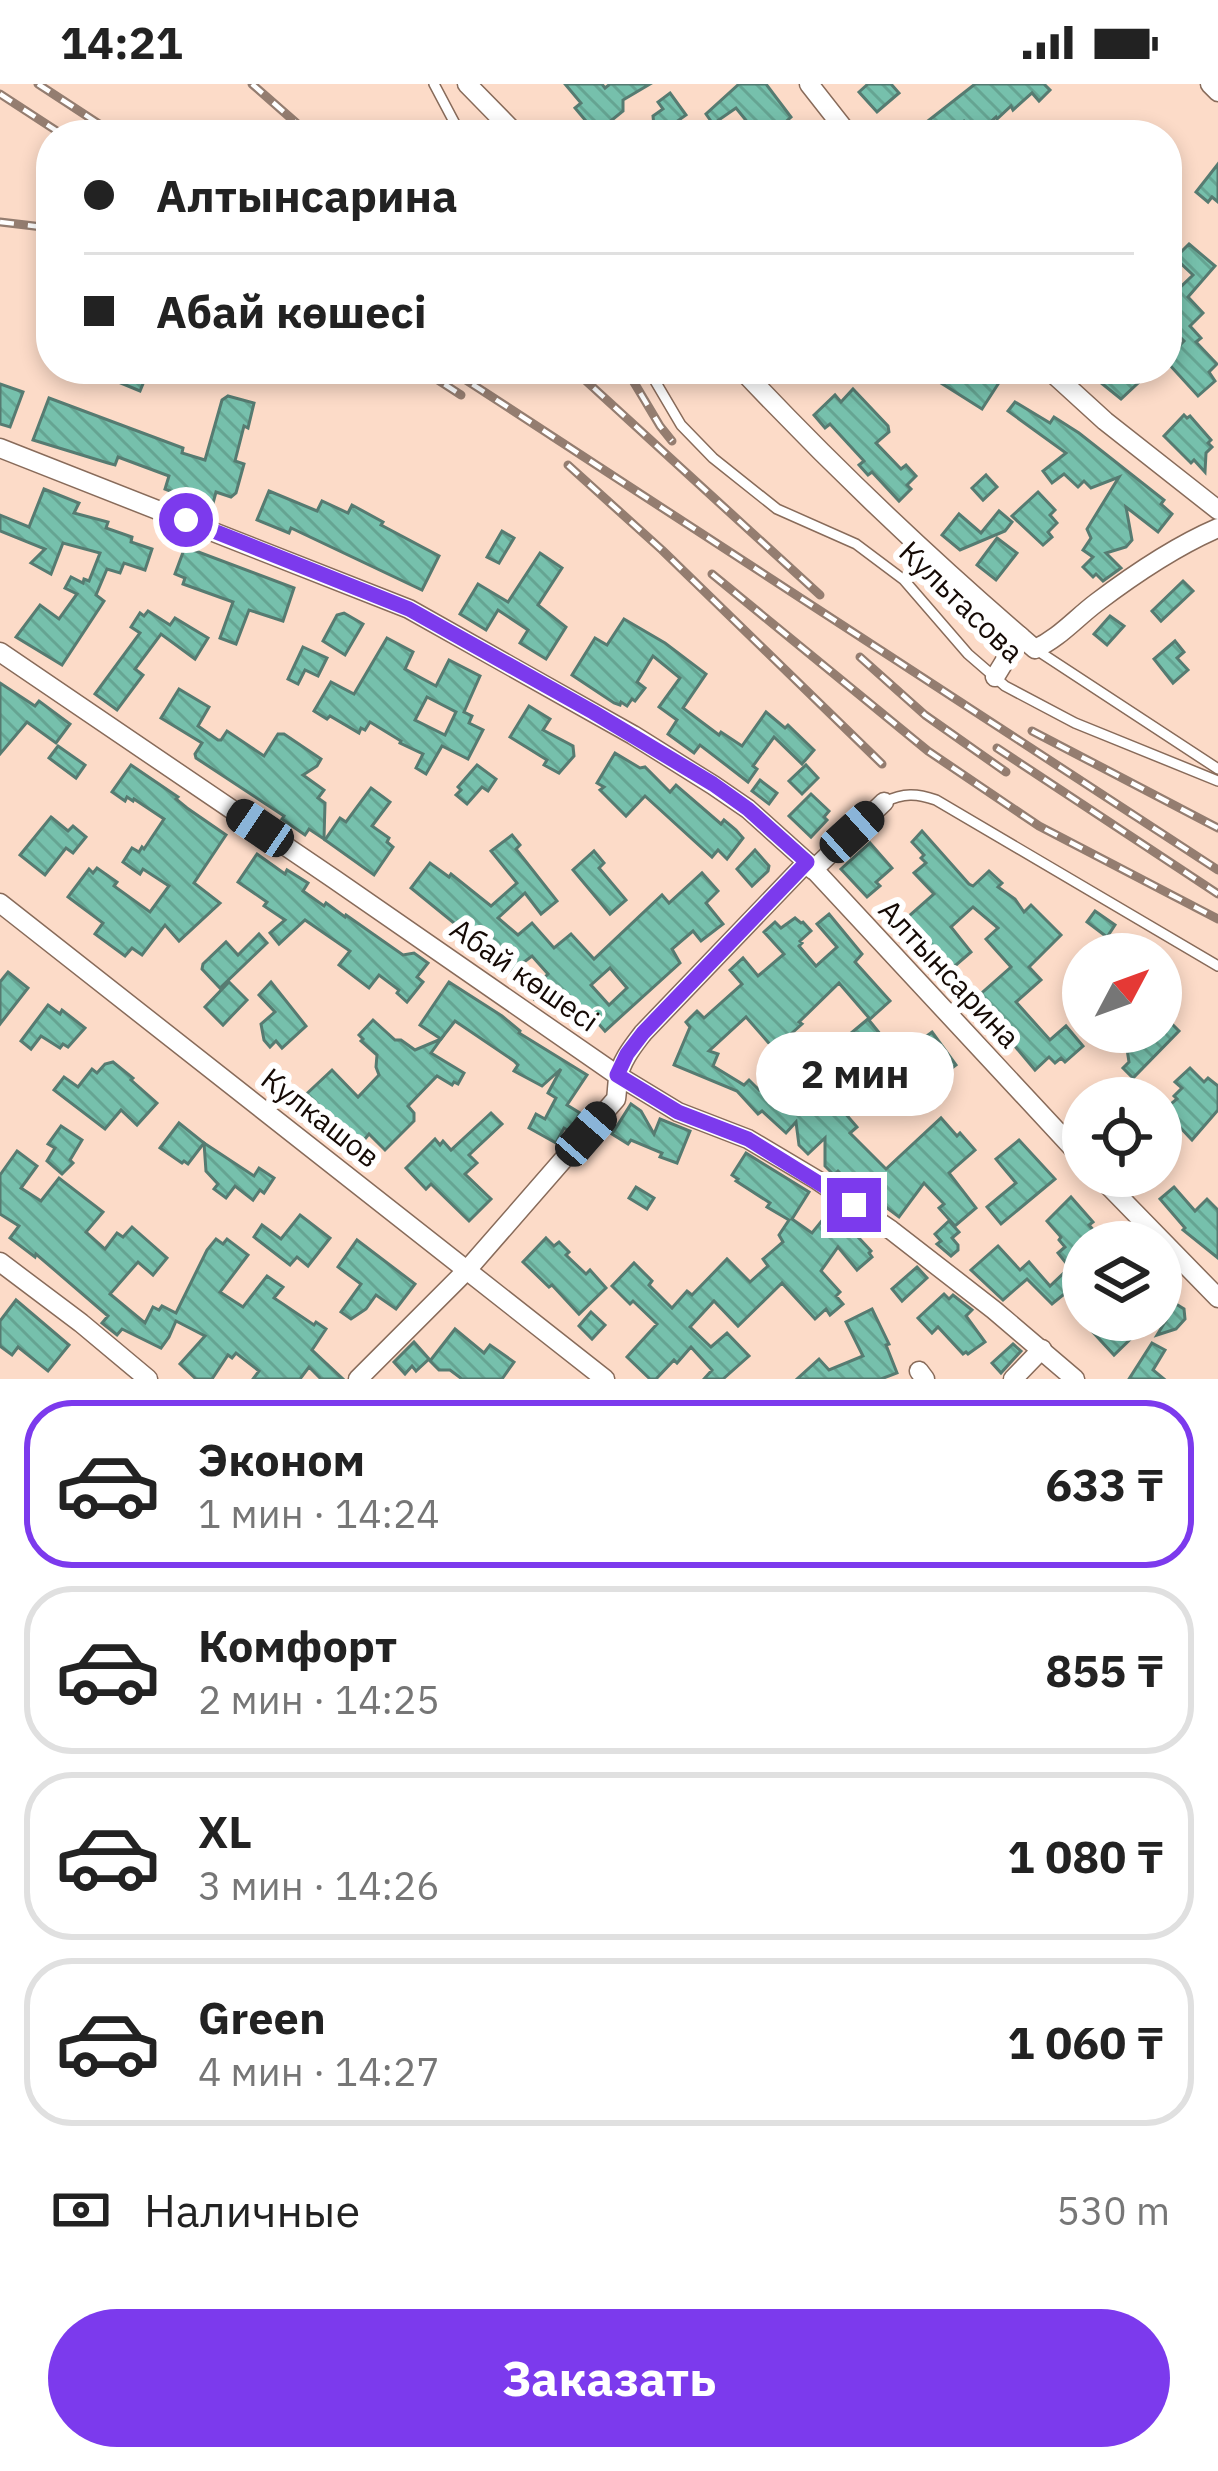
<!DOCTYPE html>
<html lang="ru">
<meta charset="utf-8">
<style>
:root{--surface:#fff;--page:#f2f2f2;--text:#222;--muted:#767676;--line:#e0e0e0;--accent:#7c3aed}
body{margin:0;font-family:"IBM Plex Sans",sans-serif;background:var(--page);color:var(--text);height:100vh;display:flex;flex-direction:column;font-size:45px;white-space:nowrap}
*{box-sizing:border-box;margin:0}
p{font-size:39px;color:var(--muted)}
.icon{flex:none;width:66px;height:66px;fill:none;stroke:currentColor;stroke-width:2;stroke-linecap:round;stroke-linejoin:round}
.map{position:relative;height:1295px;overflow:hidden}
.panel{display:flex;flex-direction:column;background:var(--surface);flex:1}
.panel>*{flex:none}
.hud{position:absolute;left:36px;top:36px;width:1146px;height:264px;border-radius:48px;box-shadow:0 6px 18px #0003;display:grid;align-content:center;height:264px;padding:0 48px;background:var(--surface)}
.needle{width:78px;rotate:49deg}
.controls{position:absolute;left:1062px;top:849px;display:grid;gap:24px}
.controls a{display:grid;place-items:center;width:120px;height:120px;border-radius:50%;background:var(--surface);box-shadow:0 6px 18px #0003;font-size:60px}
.end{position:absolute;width:54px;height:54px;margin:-27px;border:15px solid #7c3aed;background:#fff;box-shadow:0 0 0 6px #fff}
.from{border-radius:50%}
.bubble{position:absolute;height:84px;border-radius:42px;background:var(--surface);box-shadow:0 6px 18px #0003;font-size:39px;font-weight:700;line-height:84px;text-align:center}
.car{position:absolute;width:36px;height:72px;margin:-36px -18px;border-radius:15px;box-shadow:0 0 9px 3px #0007;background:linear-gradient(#222 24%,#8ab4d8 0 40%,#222 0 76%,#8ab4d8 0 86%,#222 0)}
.hud b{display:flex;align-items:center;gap:42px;height:114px;font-size:45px}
.hud b+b{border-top:3px solid var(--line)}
.hud i{width:30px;height:30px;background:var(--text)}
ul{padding:21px 0 0;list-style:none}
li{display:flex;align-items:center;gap:36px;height:168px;margin:0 24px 18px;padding:0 24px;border:6px solid var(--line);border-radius:48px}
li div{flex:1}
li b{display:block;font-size:45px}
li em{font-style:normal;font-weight:700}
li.current{border-color:var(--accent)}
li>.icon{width:108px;height:108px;stroke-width:1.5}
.pay{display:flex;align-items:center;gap:30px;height:132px;padding:0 48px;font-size:45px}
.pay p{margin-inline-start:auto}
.action{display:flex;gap:24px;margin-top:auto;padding:24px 48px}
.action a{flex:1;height:138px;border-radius:72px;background:var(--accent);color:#fff;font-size:48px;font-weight:700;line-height:138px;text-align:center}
.status{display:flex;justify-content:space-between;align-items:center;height:84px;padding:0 60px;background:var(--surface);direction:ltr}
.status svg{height:33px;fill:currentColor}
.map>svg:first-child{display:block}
.building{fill:url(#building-back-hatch);stroke:#567b71;stroke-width:3;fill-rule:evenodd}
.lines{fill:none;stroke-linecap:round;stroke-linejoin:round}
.lane-casing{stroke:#886b5a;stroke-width:12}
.street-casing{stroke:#886b5a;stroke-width:21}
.lane{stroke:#fff;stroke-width:9}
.street{stroke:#fff;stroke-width:18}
.rail-casing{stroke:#947d70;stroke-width:9}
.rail{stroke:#fff;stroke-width:4.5;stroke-dasharray:14;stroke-linecap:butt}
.route{stroke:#7c3aed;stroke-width:15}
.labels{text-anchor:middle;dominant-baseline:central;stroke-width:12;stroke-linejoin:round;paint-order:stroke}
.street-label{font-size:30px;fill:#150a05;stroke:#fff}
</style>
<div class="status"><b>14:21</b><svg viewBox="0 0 49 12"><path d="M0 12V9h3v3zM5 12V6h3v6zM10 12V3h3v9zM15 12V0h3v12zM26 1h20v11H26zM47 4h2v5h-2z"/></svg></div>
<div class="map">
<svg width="1218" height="1295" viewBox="0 0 1218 1295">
<defs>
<pattern id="building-back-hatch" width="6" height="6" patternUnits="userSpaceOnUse" patternTransform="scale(3)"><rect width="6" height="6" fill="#76c0ac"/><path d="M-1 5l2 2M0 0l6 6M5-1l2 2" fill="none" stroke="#65a492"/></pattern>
</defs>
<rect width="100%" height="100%" fill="#fcdbc8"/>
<g class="building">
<polygon points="565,0 602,0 605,4 610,0 650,0 623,16 623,27 596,49 575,24 581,19"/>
<polygon points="739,0 766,0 791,33 771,51 758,51 736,24 713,40 706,30"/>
<polygon points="868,0 891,0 899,9 877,28 859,8"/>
<polygon points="975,0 1044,0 1050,6 1039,17 1032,9 1013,26 1011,22 997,35 996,33 976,51 964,37 947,51 910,51"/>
<polygon points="670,9 686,31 669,43 675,51 643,51 654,42 653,32 663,25 658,18"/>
<polygon points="1218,80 1218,118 1212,113 1208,118 1196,108"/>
<polygon points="1189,160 1215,182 1188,213 1203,229 1190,242 1201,254 1196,258 1217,280 1209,288 1215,297 1198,312 1167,278 1167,274 1184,257 1167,240 1167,216 1193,191 1175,174"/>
<polygon points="87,285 149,285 140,307"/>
<polygon points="950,285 989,285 1002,294 982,325 941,299"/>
<polygon points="1109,285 1153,285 1121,315 1100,298 1102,297 1099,294"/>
<polygon points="0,300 23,308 10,343 0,340"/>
<polygon points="853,305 888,342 889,348 876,359 901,385 906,381 916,392 907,401 911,405 899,417 872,388 868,391 859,381 864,377 830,340 825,344 814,331 835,311 841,318"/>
<polygon points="228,312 254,319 248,344 244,342 235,377 244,380 236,409 231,413 216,408 212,423 165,405 169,392 118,373 115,381 108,379 33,356 49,314 183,364 182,369 205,376 222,316"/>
<polygon points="1015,318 1050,339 1054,333 1079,349 1164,416 1161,420 1172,430 1158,448 1126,423 1132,456 1126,463 1106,469 1121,484 1103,497 1096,490 1093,493 1083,483 1093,473 1083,466 1091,454 1087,445 1119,393 1091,404 1084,397 1078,403 1064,390 1052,399 1043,387 1066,369 1008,327"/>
<polygon points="1184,331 1187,334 1190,332 1211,356 1208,359 1212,363 1206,369 1205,388 1194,376 1191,379 1164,352"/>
<polygon points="986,391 997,403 983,416 972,404"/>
<polygon points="44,405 79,419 74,429 108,438 106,444 132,453 131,458 152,465 145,486 124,479 120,489 107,485 96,511 104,517 62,581 16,553 40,521 59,535 77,510 65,504 71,493 83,499 84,495 89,497 100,469 63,459 51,490 31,479 45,465 0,447 0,431 29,443"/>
<polygon points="269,407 317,427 322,417 348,429 352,421 383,438 381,441 439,472 422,506 291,444 289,449 257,436"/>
<polygon points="1038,408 1055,426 1050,431 1057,439 1048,448 1052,453 1043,461 1012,432"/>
<polygon points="999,427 1012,438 1005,447 960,466 942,451 959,430 981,449"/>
<polygon points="502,447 514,454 499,479 487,473"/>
<polygon points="997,454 1017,469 996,496 977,481"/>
<polygon points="185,463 294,504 283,537 249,526 236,560 220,554 233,518 183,500 185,494 175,490"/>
<polygon points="540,469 562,484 538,521 566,543 546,575 520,559 528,546 498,526 486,546 460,530 478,500 508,518"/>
<polygon points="1183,497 1193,507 1161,537 1152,527"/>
<polygon points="148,527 170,541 175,534 208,554 195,575 161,550 135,585 143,591 117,626 95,610 140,549 131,543 140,529 144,532"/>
<polygon points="344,529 363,540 345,571 323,557 337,531"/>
<polygon points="1110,532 1124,542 1107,561 1094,550"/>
<polygon points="624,535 665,559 706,590 683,624 719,651 721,648 742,662 766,628 785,644 788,641 814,666 802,680 774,653 753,682 757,685 748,698 700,661 694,669 668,650 677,636 659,623 680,594 653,572 637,598 645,604 635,617 632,615 627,622 621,618 620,621 614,619 572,591 595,554 607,561"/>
<path d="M387,554L413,568L405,585L436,602L449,576L480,592L464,628L472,632L469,639L483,646L468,675L442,662L426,690L416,684L423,670L400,659L401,657L370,638L365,646L361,644L359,649L330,632L327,635L314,627L331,598L354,610ZM427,613L456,628L445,651L415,636Z"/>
<polygon points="1175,557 1184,568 1177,574 1188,586 1173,599 1154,575"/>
<polygon points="303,563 327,574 318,592 305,586 298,600 288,595"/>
<polygon points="0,599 35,622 39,617 70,640 56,659 27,638 0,670"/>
<polygon points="179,605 209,623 198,642 218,656 221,656 227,647 264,672 278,650 284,650 321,675 317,682 303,691 324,706 318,714 325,719 324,755 309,745 305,751 282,735 284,732 196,674 195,670 202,659 161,634"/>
<polygon points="529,622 550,635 543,646 573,662 574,672 559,689 544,681 547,676 510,653"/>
<polygon points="58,662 85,681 76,694 49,674"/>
<polygon points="615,669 640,684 645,683 670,708 676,701 721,740 724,736 736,746 743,754 727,775 718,766 712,773 645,712 626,732 600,706 604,703 597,699"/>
<polygon points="131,681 178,713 176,715 187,724 226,751 194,799 220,819 179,857 165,841 142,871 132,864 125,872 95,850 103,839 68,813 89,785 93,789 97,784 117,798 114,802 150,828 169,802 143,785 140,790 123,778 132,764 139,768 142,763 144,765 164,735 134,715 133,717 127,713 125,717 112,708"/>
<polygon points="477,681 496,695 488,707 482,703 467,720 456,711 461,706 458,703"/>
<polygon points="806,681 818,694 802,710 789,697"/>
<polygon points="760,696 777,709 769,720 752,707"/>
<polygon points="371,704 390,718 372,742 389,754 387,758 393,763 374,791 325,756 340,734 346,738"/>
<polygon points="811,710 829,727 824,733 827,736 811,753 789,732"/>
<polygon points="51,733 68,747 73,742 86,753 73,769 66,764 45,791 20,771"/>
<polygon points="922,747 969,800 973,802 989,787 1002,799 998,803 1015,815 1024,828 1031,821 1061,851 1029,883 1041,896 1016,918 1050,956 1066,942 1083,962 1065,978 1061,974 1055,979 1049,973 1035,986 975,915 1011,883 986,855 998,844 973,823 951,843 971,868 948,888 901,839 934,810 914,789 926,779 921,774 924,771 912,758"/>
<path d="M512,751L520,761L516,765L557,817L541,830L525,809L498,834L518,851L532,839L554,864L571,850L594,875L662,811L669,819L702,789L718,807L706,819L723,840L701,857L693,847L672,865L680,879L605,947L589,929L576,941L556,920L550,921L536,916L541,912L534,904L548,890L532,872L512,887L494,873L489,878L486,875L484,878L471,866L474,862L466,857L470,852L411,804L430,779L449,793L451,790L491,822L517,799L491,767ZM610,884L627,904L609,921L591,901Z"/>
<polygon points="870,759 892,784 876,798 880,802 867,813 841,785"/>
<polygon points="755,766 769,782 768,787 752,802 737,785"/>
<polygon points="594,767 604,779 599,784 626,816 610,830 573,786"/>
<polygon points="257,770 285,790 287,786 308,799 303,807 324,822 326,819 345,833 346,831 403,871 414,869 428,879 417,893 423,898 407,918 397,909 399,906 379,891 369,904 339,881 350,867 305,836 279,860 270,849 285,836 264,822 267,818 238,798"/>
<polygon points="1095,827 1115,841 1107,853 1087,838"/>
<polygon points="829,830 862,870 855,878 890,917 870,935 839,899 799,938 802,940 774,965 746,933 709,967 718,970 713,982 744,1001 749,996 759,1006 764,1001 779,1017 786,1009 792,1015 817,989 843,1014 837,1020 857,1043 850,1049 886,1085 941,1034 957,1052 960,1049 975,1066 949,1089 976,1124 955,1142 939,1124 944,1120 924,1099 899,1133 858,1102 854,1103 838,1087 834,1091 825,1082 825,1054 808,1070 799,1061 796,1038 786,1049 762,1027 758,1030 737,1007 674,981 690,943 686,938 697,927 704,934 742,900 730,886 743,874 758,892 784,870 764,848 775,838 781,844 795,834 801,839 803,838 811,847 800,857 802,859 799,862 816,882 837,863 817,840"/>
<polygon points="259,850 267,859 220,904 202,885 203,880 226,858 238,871"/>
<polygon points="8,888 28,904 0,940 0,898"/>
<polygon points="229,898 247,916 223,941 205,923"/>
<polygon points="271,898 306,942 282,964 276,957 270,963 264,956 261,940 275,928 259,911"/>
<polygon points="449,898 502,932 520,947 519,949 587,991 567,1021 580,1029 569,1047 564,1044 556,1059 529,1044 536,1030 545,1035 556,1014 548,1009 561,985 542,1002 514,987 518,981 514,977 455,937 441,955 420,941"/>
<polygon points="48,921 60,930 62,926 85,944 68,963 63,960 60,964 41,952 31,965 21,957"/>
<polygon points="1161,929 1179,947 1133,994 1123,984 1129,978 1127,965 1142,948 1161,948"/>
<polygon points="868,935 885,956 848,984 832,965"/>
<polygon points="373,936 395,956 401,956 415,966 441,955 431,969 464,989 458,1000 454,998 452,1001 437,992 408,1022 414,1029 414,1037 385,1066 369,1050 355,1067 316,1035 299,1017 332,986 358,1013 379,991 376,983 377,971 361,957 363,955 359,951"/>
<polygon points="932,948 956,981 935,997 926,986 905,1001 900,999 894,989 897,985 919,970 913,962"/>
<polygon points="113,978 133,994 131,996 157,1019 137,1041 121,1026 105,1045 54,1006 64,993 78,1003 92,985 97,989 105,980"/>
<polygon points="1190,984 1204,998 1208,994 1218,1002 1218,1026 1192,1056 1177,1040 1161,1054 1161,1028 1177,1015 1174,1012 1182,1004 1175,998"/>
<polygon points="631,1020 641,1027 654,1050 660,1035 690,1047 677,1079 660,1073 662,1069 631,1056 628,1060 612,1050"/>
<polygon points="491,1029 502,1040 469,1071 477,1079 465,1090 491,1115 469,1137 431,1100 426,1105 406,1084 435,1055 440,1061 443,1057 451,1066"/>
<polygon points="179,1039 204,1059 188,1080 184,1077 182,1079 160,1064"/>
<polygon points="61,1042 82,1056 70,1076 73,1079 62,1090 47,1077 55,1064 48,1060"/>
<polygon points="1019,1056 1055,1095 1001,1140 987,1123 1016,1099 996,1075"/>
<polygon points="204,1059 254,1092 259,1084 274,1094 264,1109 260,1106 253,1116 235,1102 226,1114 214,1105 218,1100 206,1087"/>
<polygon points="17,1067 37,1082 21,1104 41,1117 59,1094 103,1128 86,1148 105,1165 117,1149 123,1153 132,1143 167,1174 153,1191 138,1178 110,1210 145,1239 153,1223 159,1226 162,1222 176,1229 207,1166 216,1155 223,1160 227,1155 248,1171 220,1208 243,1223 267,1192 283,1203 274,1214 314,1241 316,1238 326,1245 312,1266 343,1295 321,1295 309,1283 300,1295 253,1295 259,1287 236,1269 232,1274 228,1271 212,1295 196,1295 180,1280 205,1252 176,1237 169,1253 161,1264 122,1245 117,1251 102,1239 108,1232 36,1170 35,1173 10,1154 19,1142 0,1130 0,1091"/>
<polygon points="746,1069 809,1108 792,1135 812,1149 833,1123 861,1143 858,1153 871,1167 869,1169 872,1173 857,1186 838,1163 821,1187 840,1208 836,1212 843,1220 830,1231 826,1225 815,1235 782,1199 738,1242 714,1217 690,1243 711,1263 727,1249 749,1272 723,1295 704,1295 712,1286 691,1263 677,1279 674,1276 656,1295 650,1295 627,1273 657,1240 633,1217 630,1220 612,1202 634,1179 652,1197 649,1201 672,1224 687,1207 692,1211 727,1175 750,1198 768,1182 763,1175 783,1158 779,1151 789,1136 767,1123 770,1119 736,1097 738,1095 732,1091"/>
<polygon points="636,1103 654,1114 647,1125 629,1114"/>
<polygon points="1174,1103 1195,1127 1207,1115 1218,1126 1218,1174 1183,1146 1185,1144 1160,1115"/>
<polygon points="1071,1113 1093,1138 1089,1141 1104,1158 1083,1158 1083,1181 1074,1189 1058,1169 1065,1163 1059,1156 1061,1153 1047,1137"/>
<polygon points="300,1131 330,1154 308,1182 297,1173 290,1181 254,1153 262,1141 281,1155"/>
<polygon points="949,1137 959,1148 952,1154 958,1161 958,1166 951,1172 937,1160 941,1157 935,1150"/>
<polygon points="546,1154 554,1162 559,1158 569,1168 566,1171 586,1190 590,1186 606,1204 579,1230 552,1201 549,1203 523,1178"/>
<polygon points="357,1156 415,1200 396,1225 376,1211 366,1225 351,1235 341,1228 361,1200 338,1183"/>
<polygon points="998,1162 1020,1186 1029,1178 1050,1202 1068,1185 1077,1195 1071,1201 1073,1203 1052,1220 1027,1195 1003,1216 971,1186"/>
<polygon points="917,1183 927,1194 902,1217 892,1205"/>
<polygon points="944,1210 949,1215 953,1211 972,1226 966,1232 985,1258 968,1270 966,1268 963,1270 938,1243 932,1249 918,1234"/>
<polygon points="16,1216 69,1261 48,1287 18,1263 12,1271 0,1262 0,1237"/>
<polygon points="1176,1220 1184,1225 1185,1235 1176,1245 1157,1251"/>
<polygon points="872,1225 889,1260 886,1261 897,1289 881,1295 797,1295 819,1275 829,1286 863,1272 846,1238"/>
<polygon points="591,1228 605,1241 592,1255 579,1242"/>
<polygon points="1099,1236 1150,1236 1114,1271 1090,1245"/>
<polygon points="455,1245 484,1269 490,1261 514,1278 502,1295 462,1295 450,1286 439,1286 430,1277"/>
<polygon points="414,1258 429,1275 416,1287 412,1282 405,1290 394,1278"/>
<polygon points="1152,1259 1165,1266 1153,1286 1164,1295 1129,1295"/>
<polygon points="1013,1260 1021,1267 1001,1289 992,1279"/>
</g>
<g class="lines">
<g class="lane-casing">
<g id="lane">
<polyline points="434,0 461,51"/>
<polyline points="648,285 681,341 713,374 777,425 856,460 904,496 968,570 1005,602 1075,639 1218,697"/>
<polyline points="1035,565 1218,685"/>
<path d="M884,718C904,709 916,709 936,716L1218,882"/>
</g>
</g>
<g class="street-casing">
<g id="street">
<polyline points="467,0 517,51"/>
<polyline points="809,0 849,51"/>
<polyline points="1210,0 1218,8"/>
<path d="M741,285C834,384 932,477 1035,565C1059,554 1075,535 1096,519C1133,491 1176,462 1218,444"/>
<polyline points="1048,285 1105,337 1218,426"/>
<polyline points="0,364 409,525 633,651 713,701 748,725 807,778 1083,1075"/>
<polyline points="0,568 334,795 617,991 678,1028 748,1055 817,1096 891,1146 994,1226 1075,1295"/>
<polyline points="995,593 1020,552"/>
<polyline points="813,786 884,718"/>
<polyline points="0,819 605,1295"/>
<polyline points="1099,1092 1218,1214"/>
<polyline points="0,1178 81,1239 148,1295"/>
<polyline points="919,1287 925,1295"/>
<path d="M358,1295L467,1186L616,1015C617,1009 617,1002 618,995C620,978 633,962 643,949L807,778"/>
<polyline points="1013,1295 1042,1265"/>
</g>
</g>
<use href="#lane" class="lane"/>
<use href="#street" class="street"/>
<g class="rail-casing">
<g id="rail">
<polyline points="38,0 116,51"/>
<polyline points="252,0 310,51"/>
<polyline points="0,10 63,51"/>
<polyline points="0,138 51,144"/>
<polyline points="421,285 461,311"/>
<polyline points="449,285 1218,786"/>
<polyline points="573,285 820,511"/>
<polyline points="626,285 660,342 672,357"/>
<polyline points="568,381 662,466 882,680"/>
<polyline points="712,490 928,667 1039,742 1218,835"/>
<polyline points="860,573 925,631 1006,688"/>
<polyline points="1032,647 1218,744"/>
<polyline points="997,664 1218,810"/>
</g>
</g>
<use href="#rail" class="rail"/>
</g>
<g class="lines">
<polyline class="route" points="186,436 409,525 593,628 713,700 748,725 807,778 643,949 627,970 617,991 678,1028 748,1055 854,1121"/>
</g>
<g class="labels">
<g class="street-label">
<text transform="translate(962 517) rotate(44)">Культасова</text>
<text transform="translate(950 889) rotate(47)">Алтынсарина</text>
<text transform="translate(525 890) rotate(35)">Абай көшесі</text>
<text transform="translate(321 1033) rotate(38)">Кулкашов</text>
</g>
</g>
</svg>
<div class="controls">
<a><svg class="needle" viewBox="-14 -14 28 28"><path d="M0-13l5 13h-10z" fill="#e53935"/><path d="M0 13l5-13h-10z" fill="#767676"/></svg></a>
<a><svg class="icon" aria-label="locate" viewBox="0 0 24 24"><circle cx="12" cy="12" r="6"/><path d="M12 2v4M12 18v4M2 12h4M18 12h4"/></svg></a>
<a><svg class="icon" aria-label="layers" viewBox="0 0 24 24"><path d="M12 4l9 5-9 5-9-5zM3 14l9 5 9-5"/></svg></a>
</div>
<i class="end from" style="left:186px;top:436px"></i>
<i class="end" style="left:854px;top:1121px"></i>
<div class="bubble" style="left:756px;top:948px;width:198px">2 мин</div>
<i class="car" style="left:260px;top:744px;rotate:304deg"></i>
<i class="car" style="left:852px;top:748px;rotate:48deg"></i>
<i class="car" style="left:586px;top:1050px;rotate:41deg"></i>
<div class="hud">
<b><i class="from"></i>Алтынсарина</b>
<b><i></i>Абай көшесі</b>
</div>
</div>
<section class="panel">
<ul>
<li class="current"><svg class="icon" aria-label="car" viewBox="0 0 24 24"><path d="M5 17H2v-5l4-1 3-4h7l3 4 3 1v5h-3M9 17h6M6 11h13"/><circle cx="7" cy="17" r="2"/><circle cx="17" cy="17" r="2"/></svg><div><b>Эконом</b><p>1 мин · 14:24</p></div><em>633 ₸</em></li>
<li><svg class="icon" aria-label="car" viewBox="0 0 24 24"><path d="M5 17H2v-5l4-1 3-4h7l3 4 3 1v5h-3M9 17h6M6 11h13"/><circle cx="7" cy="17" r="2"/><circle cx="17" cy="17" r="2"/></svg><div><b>Комфорт</b><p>2 мин · 14:25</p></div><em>855 ₸</em></li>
<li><svg class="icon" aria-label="car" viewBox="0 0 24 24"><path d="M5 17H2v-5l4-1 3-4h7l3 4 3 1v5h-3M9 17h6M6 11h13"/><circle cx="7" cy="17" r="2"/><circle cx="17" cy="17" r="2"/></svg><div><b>XL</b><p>3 мин · 14:26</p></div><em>1 080 ₸</em></li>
<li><svg class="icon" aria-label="car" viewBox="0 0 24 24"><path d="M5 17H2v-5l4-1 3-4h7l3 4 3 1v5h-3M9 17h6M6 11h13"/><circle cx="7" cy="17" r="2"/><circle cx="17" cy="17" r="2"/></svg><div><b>Green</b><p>4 мин · 14:27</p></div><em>1 060 ₸</em></li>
</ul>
<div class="pay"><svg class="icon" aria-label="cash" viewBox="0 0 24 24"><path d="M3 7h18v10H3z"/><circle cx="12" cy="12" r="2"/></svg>Наличные<p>530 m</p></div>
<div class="action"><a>Заказать</a></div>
</section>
